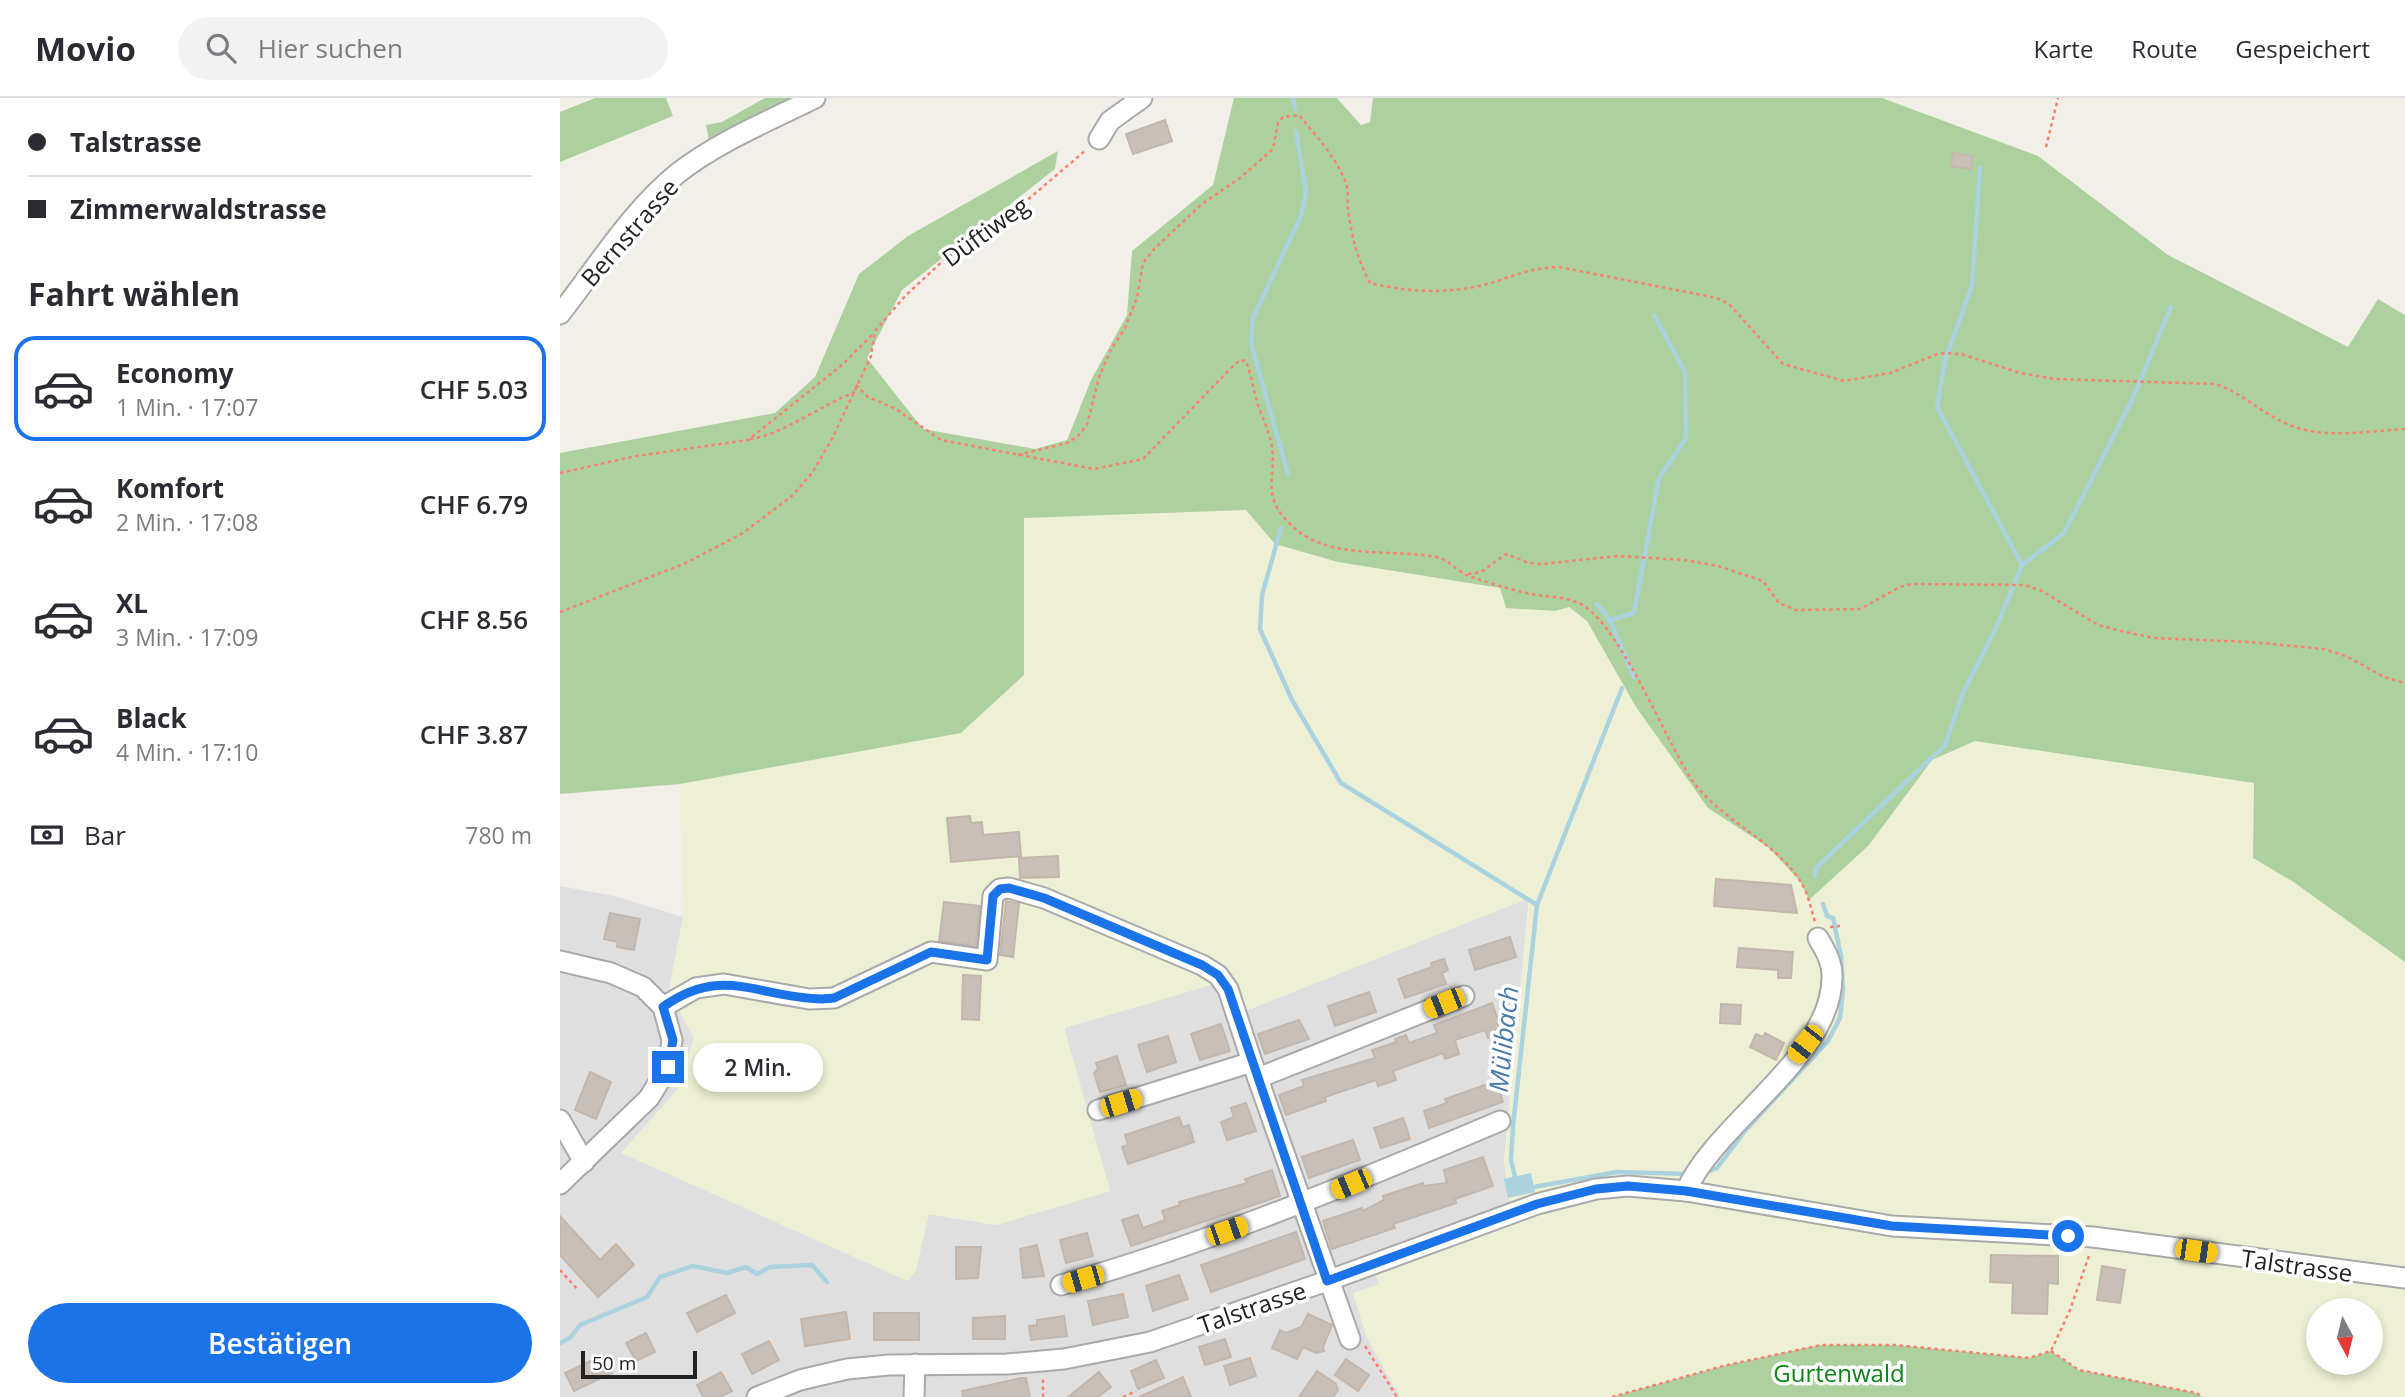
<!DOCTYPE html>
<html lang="de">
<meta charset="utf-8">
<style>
:root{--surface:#fff;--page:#f2f2f3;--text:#2b2b33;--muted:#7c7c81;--line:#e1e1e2;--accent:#1a73e8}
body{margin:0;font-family:"Open Sans",sans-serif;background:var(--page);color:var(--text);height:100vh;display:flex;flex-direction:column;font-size:26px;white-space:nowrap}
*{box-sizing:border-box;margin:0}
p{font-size:23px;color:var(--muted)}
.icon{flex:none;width:38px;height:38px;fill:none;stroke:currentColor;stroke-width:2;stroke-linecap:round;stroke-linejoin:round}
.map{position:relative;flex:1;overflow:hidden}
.details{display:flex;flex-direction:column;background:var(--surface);width:560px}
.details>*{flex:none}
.top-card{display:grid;align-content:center;height:154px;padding:0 28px;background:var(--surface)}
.needle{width:46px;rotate:173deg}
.buttons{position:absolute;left:1746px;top:1200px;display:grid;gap:14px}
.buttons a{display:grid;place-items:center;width:77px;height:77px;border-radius:50%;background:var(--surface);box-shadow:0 4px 10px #0003;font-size:35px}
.scale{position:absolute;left:21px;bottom:18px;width:116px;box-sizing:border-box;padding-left:7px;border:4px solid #222;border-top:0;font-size:19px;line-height:24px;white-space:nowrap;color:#222;-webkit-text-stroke:5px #fff;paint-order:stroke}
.end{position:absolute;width:32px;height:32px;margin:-16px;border:9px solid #1a73e8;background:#fff;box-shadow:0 0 0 4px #fff}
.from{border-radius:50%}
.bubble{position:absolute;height:49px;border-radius:24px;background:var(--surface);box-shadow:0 4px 10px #0003;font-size:23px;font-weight:600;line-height:49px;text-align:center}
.car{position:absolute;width:21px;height:42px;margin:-21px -10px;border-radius:9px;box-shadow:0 0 5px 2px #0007;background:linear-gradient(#f5c518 24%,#345 0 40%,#f5c518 0 76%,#345 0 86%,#f5c518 0)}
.top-card b{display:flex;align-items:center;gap:24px;height:66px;font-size:26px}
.top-card b+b{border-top:2px solid var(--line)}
.top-card i{width:18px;height:18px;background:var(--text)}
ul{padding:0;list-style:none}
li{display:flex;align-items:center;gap:21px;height:105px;margin:0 14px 10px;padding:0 14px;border:4px solid transparent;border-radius:21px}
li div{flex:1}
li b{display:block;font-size:26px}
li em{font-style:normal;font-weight:600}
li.active{border-color:var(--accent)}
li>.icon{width:63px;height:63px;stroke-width:1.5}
h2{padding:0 28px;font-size:32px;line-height:84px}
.pay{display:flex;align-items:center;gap:18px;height:77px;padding:0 28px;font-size:26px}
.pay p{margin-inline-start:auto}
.primary-button{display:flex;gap:14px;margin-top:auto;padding:14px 28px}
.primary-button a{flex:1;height:80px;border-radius:42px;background:var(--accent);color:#fff;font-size:28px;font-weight:600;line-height:80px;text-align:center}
header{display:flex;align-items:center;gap:42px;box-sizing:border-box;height:98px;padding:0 35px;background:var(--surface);border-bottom:2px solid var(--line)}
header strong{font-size:33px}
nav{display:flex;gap:38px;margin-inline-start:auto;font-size:24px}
.search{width:490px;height:63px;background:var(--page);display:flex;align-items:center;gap:18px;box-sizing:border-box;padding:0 24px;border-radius:38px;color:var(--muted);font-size:26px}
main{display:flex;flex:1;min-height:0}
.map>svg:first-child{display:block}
.residential{fill:#e0dfdf}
.farmland{fill:#eef0d5;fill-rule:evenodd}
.forest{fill:#add19e}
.water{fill:#aad3df}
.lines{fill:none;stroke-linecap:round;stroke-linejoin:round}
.stream{stroke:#aad3df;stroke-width:4.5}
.building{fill:#c7bfb8;stroke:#c4b6ab;stroke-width:2}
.minor-casing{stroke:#a9a9a9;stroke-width:23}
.path{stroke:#fa8072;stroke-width:2.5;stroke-dasharray:3.5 3.5;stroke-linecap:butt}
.minor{stroke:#fff;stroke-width:19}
.route{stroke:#1a73e8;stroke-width:9}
.labels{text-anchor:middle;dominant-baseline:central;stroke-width:7;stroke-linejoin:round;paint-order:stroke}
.street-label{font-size:24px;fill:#222;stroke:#fff}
.park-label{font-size:24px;fill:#0c8416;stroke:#fff}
.water-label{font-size:26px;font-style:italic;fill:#4a7aab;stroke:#fff}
</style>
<header>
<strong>Movio</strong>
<div class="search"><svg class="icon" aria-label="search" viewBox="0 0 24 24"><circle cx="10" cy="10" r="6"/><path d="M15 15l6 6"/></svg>Hier suchen</div>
<nav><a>Karte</a><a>Route</a><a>Gespeichert</a></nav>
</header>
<main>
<section class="details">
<div class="top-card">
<b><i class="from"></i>Talstrasse</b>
<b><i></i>Zimmerwaldstrasse</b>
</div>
<h2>Fahrt wählen</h2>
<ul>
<li class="active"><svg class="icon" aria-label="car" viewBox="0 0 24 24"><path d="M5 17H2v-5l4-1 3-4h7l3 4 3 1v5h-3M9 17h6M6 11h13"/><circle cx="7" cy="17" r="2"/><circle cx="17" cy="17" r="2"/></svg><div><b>Economy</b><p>1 Min. · 17:07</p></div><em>CHF 5.03</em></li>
<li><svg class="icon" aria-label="car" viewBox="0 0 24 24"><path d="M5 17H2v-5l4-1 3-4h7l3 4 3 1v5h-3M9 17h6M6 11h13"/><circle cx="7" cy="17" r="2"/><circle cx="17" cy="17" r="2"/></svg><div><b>Komfort</b><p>2 Min. · 17:08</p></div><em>CHF 6.79</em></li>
<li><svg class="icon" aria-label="car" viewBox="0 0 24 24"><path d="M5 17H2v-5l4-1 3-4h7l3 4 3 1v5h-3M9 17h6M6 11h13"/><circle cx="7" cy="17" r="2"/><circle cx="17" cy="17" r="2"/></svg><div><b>XL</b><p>3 Min. · 17:09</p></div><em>CHF 8.56</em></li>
<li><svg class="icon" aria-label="car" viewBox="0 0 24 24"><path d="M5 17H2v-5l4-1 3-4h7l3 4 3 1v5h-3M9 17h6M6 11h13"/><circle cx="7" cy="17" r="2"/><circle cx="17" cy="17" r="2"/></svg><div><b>Black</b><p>4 Min. · 17:10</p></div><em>CHF 3.87</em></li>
</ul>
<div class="pay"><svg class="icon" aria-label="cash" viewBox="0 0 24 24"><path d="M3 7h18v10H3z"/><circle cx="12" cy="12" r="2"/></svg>Bar<p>780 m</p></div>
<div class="primary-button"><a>Bestätigen</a></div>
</section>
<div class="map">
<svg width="1845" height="1299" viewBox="0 0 1845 1299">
<rect width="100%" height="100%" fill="#f2efe9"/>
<polygon class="residential" points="0,788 54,798 123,819 109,892 134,940 118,991 62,1054 348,1183 356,1172 368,1116 436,1127 550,1093 504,930 654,886 670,919 969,800 944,1062 951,1119 814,1172 819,1186 806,1238 840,1299 0,1299"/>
<path class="farmland" d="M687,412L715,446L778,464L941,490L995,513L1009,509L1027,523L1076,609L1148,710L1208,749L1240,783L1309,747L1372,662L1415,643L1694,685L1693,760L1732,783L1845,864V1299H1643L1636,1295L1519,1272L1500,1259L1482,1256L1469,1260L1260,1247L1163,1268L1052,1299H840L806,1238L793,1195L819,1186L814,1172L951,1119L944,1062L969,800L669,919L654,886L504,930L550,1093L436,1127L369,1116L356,1172L348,1183L61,1055L118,991L134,940L109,892L123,819L120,686L401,635L464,577V420ZM1759,1213H1811V1265H1759Z"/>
<g class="forest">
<polygon points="35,0 106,0 113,18 0,64 0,14"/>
<polygon points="205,0 240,0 152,44 149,42 146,27 162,24"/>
<polygon points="674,0 777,0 801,27 810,24 813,0 1322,0 1478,58 1608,157 1788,249 1818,201 1845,217 1845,864 1732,783 1693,760 1694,685 1415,643 1372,662 1309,747 1249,802 1240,783 1208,749 1148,710 1076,609 1027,523 1009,509 995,513 946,510 940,490 778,464 715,446 686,412 464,420 464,577 401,635 120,686 0,696 0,355 215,315 255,279 299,176 348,138 498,53 495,71 342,192 307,260 363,331 475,351 507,342 531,282 567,217 572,153 653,87"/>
<polygon points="1260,1247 1335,1247 1469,1260 1491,1253 1519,1272 1636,1295 1643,1299 1052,1299 1163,1268"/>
</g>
<polygon class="water" points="971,1075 975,1094 948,1100 944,1081"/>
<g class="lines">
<g class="stream">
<polyline points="733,0 735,11"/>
<polyline points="1420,70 1412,187 1385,263 1377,309 1462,467"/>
<polyline points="728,376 691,245 693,220 741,118 746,94 736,33"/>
<polyline points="721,430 702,497 700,531 732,602 781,685 977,807"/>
<polyline points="1037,506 1050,522"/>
<polyline points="1074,579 1050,522 1074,515 1099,380 1126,340 1125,274 1094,217"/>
<polyline points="1255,778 1256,770 1385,647 1403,595 1436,530 1462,467 1504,435 1572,302 1611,209"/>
<polyline points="1144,1074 1157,1070 1185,1033 1268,943 1280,920 1283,892 1281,858 1273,820 1267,818 1263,806"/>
<polyline points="955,1079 951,1062 953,1028 977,807 1062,590"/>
<polyline points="974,1089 1057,1074 1128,1076"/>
<polyline points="0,1245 10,1240 20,1227 87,1199 100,1179 133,1168 167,1175 186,1169 197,1176 210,1169 252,1167 267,1184"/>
</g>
</g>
<g class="building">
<polygon points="605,22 612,43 573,56 566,36"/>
<polygon points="1393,55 1413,58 1411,71 1391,68"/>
<polygon points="410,718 411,725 422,724 423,737 459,734 461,758 391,764 387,720"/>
<polygon points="498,758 499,779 460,780 459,760"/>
<polygon points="1156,781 1231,787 1237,815 1154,808"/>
<polygon points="446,803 459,806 453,859 440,857"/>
<polygon points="384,804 420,808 416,848 379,843"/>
<polygon points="50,815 80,821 74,852 57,849 58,844 44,841"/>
<polygon points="950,839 956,859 915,872 909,852"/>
<polygon points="1179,850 1233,854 1231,880 1218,880 1218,872 1177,869"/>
<polygon points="884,861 888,872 882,875 886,886 845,900 838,881 872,869 871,865"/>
<polygon points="403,877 421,878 419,922 402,921"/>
<polygon points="809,894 816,914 775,928 768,908"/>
<polygon points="932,905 943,935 928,940 925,932 895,942 899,956 885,961 883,955 833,973 836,982 818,988 816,982 765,999 766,1003 726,1017 719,997 744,988 742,982 815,960 812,952 836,944 835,941 846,937 849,945 877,935 874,927"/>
<polygon points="1161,906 1181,907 1180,926 1160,925"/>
<polygon points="739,922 749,941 705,956 698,936"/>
<polygon points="661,926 670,953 640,962 631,936"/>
<polygon points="1205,935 1224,945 1216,962 1190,949 1196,936 1203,939"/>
<polygon points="608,938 616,964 587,974 578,947"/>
<polygon points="557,958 566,987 540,994 534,975 538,971 536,965"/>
<polygon points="30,974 51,984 36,1021 15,1012"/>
<polygon points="936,983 943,1004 869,1030 864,1013 887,1005 885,1001"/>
<polygon points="686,1005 696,1033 667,1042 661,1024 674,1019 671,1010"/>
<polygon points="619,1019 623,1029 629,1027 634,1044 568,1066 562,1049 568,1047 565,1037"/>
<polygon points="843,1020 850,1041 821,1050 814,1030"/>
<polygon points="793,1042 800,1062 749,1080 742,1059"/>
<polygon points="923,1059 933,1088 895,1101 896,1105 833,1126 835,1130 772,1151 763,1123 802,1110 803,1113 824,1102 823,1098 863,1085 864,1088 887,1085 884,1072"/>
<polygon points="712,1072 720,1098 571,1148 562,1122 578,1117 583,1130 605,1122 602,1113 620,1107 619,1104 687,1085 685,1081"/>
<polygon points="0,1118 40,1162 56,1146 74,1167 38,1199 0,1157"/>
<polygon points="736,1134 745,1161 651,1194 641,1167"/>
<polygon points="527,1135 533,1158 506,1165 500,1142"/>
<polygon points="477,1147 484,1178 463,1180 460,1151"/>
<polygon points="396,1149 421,1149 418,1180 396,1181"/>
<polygon points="1431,1157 1498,1158 1498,1186 1488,1185 1487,1216 1452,1215 1453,1185 1430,1184"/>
<polygon points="1542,1168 1565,1172 1560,1205 1537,1202"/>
<polygon points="619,1177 628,1201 593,1213 586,1188"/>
<polygon points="563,1196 568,1219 533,1227 528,1203"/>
<polygon points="166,1197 175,1215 137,1234 127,1215"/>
<polygon points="286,1214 290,1241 245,1248 241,1221"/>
<rect x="314" y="1215" width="45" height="27"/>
<polygon points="748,1216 772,1227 763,1249 764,1253 756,1255 743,1249 737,1261 712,1250 720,1232 726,1235 741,1229"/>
<polygon points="445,1218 445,1241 413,1241 413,1220"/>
<polygon points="504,1218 507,1238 471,1242 469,1228 477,1227 477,1222"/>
<polygon points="86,1235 95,1254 76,1263 66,1245"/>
<polygon points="665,1241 671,1259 645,1267 639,1249"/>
<polygon points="209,1243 219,1262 192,1276 182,1256"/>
<polygon points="43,1257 52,1275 14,1293 5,1275"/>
<polygon points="690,1260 696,1278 670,1287 664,1268"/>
<polygon points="786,1261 809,1277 798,1293 775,1277"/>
<polygon points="596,1262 604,1280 578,1291 571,1273"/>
<polygon points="757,1273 776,1286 778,1292 773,1299 739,1299"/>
<polygon points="161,1274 172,1293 160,1299 143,1299 137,1287"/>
<polygon points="539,1274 551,1289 538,1299 508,1299"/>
<polygon points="623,1279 631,1299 579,1299"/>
<polygon points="461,1280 466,1280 470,1299 403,1299 402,1293"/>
</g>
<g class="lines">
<g class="minor-casing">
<g id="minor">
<polyline points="539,41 550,23 582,0"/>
<path d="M0,216C37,169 71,113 118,75C159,43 209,23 255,0"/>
<polyline points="0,863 51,875 83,889 103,909 112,942 108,969 89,1000 0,1086"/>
<polyline points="103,909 136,890 164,886 249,901 274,900 371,854 427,862 433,798 440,791 449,790 484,800 642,867 658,877 668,891 692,964"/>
<polyline points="698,980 904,898"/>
<polyline points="538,1012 692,964 790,1241"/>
<polyline points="0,1022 24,1064"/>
<path d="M1126,1093C1157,1023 1271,960 1272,880C1273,865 1265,852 1258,840"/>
<path d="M501,1187C652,1144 796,1084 940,1023"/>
<polyline points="197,1299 240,1282 287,1271 329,1267 447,1266 504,1261 590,1244 767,1183 977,1106 1036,1091 1068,1088 1126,1093 1332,1128 1533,1139 1845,1180"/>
<polyline points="354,1299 355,1266"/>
</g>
</g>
<g class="path">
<polyline points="1486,49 1498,0"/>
<path d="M296,287L308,299L336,311L381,342L534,371L583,361L669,272L680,262L686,263C691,276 693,290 697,304C701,317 708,330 711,344C718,377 700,394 727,423C764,464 828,450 877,459C890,462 897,474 909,478C928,485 949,491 970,496C985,499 1002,498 1016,504C1056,517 1105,641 1130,679C1158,722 1213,740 1241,784C1248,796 1251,810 1255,824"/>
<path d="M190,341C222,337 263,306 295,294"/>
<path d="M458,357L507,345L518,338L527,327L539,279L551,251L564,232L577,200L583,165L595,150L642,106L680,80L713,51L718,25L723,19L739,17C756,38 776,59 786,85C789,93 787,103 788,112C793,143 796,157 810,185C843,193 880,196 914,189C946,183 962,170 999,169L1157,200L1169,206L1223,266L1284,283L1330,275L1380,255L1401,256L1460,275L1495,281L1656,286C1684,296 1705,318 1732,328C1768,341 1808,333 1845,331"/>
<polyline points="0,375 76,358 188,342 282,267 313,236"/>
<polyline points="908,476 921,474 946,456 969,465 982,466 1058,458 1124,462 1158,468 1203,483 1219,505 1236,512 1300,511 1340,489 1351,486 1464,487 1482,493 1538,527 1561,533 1594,540 1690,544 1764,551 1788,559 1824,579 1845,585"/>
<polyline points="0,514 126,465 183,435 232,398 252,375 272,341 311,258 315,233 346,197 385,161 458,110 526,52"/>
<polyline points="1270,829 1280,828"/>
<polyline points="0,1172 18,1192"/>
<polyline points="805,1248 837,1299"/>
<polyline points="1491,1253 1519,1272 1636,1295 1643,1299"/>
<polyline points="483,1299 483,1280"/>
<polyline points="563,1299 576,1293"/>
<polyline points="1052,1299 1163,1268 1261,1247 1335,1247 1469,1260 1491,1253 1510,1212 1530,1155"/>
</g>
<use href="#minor" class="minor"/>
</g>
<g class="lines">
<path class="route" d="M108,969L113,942L103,909C163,866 198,900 262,901L274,900L371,854L427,862L433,798L440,791L449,790L484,800L642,867L658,877L668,891L767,1183L977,1106L1036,1091L1068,1088L1126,1093L1332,1128L1508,1138"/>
</g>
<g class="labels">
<g class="street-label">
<text transform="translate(425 133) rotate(-36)">Düftiweg</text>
<text transform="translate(69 134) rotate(-49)">Bernstrasse</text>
<text transform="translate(1737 1167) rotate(8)">Talstrasse</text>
<text transform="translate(692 1209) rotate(-19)">Talstrasse</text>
</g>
<g class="park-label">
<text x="1279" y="1274">Gurtenwald</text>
</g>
<g class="water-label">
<text transform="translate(943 941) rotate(-84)">Mülibach</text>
</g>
</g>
</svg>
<div class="buttons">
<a><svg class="needle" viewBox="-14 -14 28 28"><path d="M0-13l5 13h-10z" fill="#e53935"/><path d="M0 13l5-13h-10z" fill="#7c7c81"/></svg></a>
</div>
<div class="scale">50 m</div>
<i class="end from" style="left:1508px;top:1138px"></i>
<i class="end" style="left:108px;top:969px"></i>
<div class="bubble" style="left:133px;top:945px;width:130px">2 Min.</div>
<i class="car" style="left:884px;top:905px;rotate:248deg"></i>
<i class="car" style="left:1245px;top:946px;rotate:218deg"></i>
<i class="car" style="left:561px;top:1005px;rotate:73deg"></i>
<i class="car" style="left:791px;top:1086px;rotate:247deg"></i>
<i class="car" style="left:667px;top:1133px;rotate:71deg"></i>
<i class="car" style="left:1636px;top:1153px;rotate:98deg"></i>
<i class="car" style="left:523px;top:1181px;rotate:254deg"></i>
</div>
</main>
